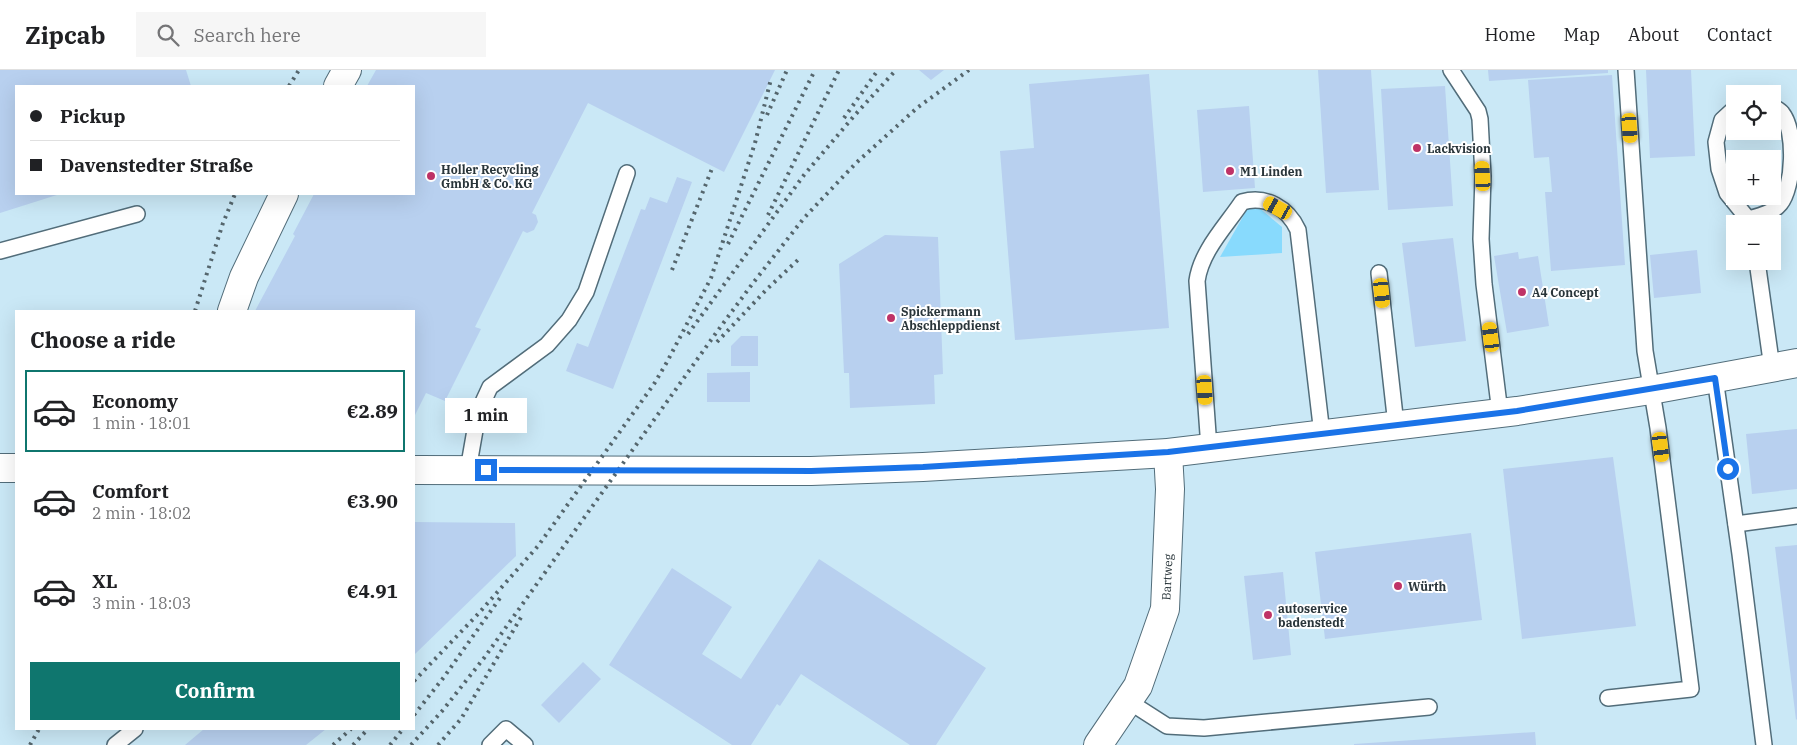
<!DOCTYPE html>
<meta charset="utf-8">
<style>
:root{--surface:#fff;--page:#f6f6f6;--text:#202124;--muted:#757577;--line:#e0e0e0;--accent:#0f766e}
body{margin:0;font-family:"IBM Plex Serif",serif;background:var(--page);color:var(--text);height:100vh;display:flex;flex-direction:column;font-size:19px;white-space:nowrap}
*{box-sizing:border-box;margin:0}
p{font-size:16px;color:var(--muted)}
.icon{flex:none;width:28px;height:28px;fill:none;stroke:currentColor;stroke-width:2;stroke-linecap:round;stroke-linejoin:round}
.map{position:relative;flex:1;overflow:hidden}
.drawer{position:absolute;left:15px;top:240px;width:400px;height:420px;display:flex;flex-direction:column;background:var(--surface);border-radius:0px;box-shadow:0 5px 20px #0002}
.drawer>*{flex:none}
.hud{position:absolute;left:15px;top:15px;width:400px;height:110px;border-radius:0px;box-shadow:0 5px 20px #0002;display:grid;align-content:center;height:110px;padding:0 15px;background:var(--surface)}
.controls{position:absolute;left:1726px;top:15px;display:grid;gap:10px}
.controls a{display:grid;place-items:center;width:55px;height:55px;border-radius:0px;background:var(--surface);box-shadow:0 5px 20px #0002;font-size:25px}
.end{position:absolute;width:22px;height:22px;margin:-11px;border:6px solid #1a73e8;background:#fff;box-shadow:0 0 0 2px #fff}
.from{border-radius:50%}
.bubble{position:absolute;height:35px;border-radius:0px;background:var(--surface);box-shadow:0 5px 20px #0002;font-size:16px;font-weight:700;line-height:35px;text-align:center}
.car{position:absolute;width:15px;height:30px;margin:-15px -8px;border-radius:6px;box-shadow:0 0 4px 1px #0007;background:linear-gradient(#f5c518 24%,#345 0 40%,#f5c518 0 76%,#345 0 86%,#f5c518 0)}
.hud b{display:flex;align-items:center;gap:18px;height:48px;font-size:19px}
.hud b+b{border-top:1px solid var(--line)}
.hud i{width:12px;height:12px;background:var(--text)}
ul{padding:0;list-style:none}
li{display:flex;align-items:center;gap:15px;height:82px;margin:0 10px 8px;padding:0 5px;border:2px solid transparent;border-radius:0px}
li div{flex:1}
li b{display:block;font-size:19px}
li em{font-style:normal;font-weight:700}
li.on{border-color:var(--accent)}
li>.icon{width:45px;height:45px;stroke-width:1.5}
h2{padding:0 15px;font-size:22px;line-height:60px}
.button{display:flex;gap:10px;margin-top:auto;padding:10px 15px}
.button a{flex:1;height:58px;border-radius:0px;background:var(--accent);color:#fff;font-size:20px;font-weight:700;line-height:58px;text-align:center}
header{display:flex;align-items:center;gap:30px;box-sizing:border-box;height:70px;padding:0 25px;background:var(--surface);border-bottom:1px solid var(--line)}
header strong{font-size:24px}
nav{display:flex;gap:28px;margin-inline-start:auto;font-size:18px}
.search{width:350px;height:45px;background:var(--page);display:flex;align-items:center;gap:12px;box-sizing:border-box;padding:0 18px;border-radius:0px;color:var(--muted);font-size:19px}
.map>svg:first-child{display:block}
.green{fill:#88dafd}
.building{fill:#b8d0ef}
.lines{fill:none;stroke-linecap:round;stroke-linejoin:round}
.service-casing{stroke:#526d7a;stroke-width:18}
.minor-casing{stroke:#526d7a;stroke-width:30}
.tertiary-casing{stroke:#526d7a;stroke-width:30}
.service{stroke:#fff;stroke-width:15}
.minor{stroke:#fff;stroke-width:28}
.tertiary{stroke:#fff;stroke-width:28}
.rail{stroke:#55666d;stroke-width:4;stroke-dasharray:2.5 5;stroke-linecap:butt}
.route{stroke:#1a73e8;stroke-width:6}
.poi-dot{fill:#bf3367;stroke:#fff;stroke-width:2}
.labels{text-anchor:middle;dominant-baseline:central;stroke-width:4;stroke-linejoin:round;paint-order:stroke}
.poi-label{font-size:12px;font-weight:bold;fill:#29353a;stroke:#fff;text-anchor:start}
.street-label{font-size:12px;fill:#29353a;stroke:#fff}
</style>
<header>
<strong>Zipcab</strong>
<div class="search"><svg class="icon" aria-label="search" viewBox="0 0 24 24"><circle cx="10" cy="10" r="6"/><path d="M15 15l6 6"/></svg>Search here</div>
<nav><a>Home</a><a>Map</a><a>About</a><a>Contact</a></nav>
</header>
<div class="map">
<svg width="1797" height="675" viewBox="0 0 1797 675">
<rect width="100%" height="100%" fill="#cae8f6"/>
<polygon class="green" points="1249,136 1257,136 1282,157 1282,183 1220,187"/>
<g class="building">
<polygon points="0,0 186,0 191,16 16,16 16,124 60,124 0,143"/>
<polygon points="376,0 775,0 724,102 588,33 532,143 536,145 538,152 534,160 527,163 523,161 475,257 481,259 445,331 426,323 414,347 414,241 255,241 295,166 293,164 314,124 414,124 414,16 367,16"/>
<polygon points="919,0 944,0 931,10"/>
<polygon points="1318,0 1371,0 1379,120 1326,123"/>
<polygon points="1488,0 1608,0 1608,3 1489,11"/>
<polygon points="1646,0 1691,0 1695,86 1650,88"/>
<polygon points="1149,4 1169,258 1015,270 1000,81 1034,78 1029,14"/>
<polygon points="1612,5 1625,195 1551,201 1545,122 1552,122 1549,87 1534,88 1528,10"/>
<polygon points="1445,16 1453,136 1388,140 1381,19"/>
<polygon points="1249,36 1255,118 1203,122 1197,40"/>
<polygon points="677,107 692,112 613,319 566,301 577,273 588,277 641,139 645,140 650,127 667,133"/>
<polygon points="885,165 938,167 943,304 934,305 935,334 850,338 849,303 844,303 839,194"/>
<polygon points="1453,168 1466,271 1415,277 1402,173"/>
<polygon points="1697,180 1701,223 1654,228 1650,185"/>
<polygon points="1518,182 1519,189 1538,186 1549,256 1507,263 1494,186"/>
<polygon points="741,266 758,266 758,296 731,296 731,276"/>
<polygon points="750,302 750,332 707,332 707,303"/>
<polygon points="1797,359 1797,419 1752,424 1746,364"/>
<polygon points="1613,387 1636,556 1522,569 1503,399"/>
<polygon points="414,452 515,453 516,486 414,585"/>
<polygon points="1471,463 1482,550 1325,569 1315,482"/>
<polygon points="1797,475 1797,649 1796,650 1775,477"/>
<polygon points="819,489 986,598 936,675 910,675 801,604 780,636 777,634 751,675 732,675 609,595 672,498 732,537 702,584 741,609"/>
<polygon points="1283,502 1291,585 1253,590 1244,506"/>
<polygon points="583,592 601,609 559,653 541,635"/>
<polygon points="204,659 326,659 306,675 185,675"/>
<polygon points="1535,662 1536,675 1354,675 1354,674"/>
</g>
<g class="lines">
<g class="service-casing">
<g id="service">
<polyline points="1451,0 1478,41 1480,49 1483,106 1481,169 1484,214 1500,343"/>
<polyline points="1735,38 1722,50 1716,72 1719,99 1727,123 1748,149 1750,154"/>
<path d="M1748,149C1759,146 1773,143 1780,134C1794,117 1796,61 1782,43C1780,40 1775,38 1772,36"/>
<polyline points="0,181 137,144"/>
<polyline points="1757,191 1772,298"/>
<polyline points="1379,203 1396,355"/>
<polyline points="1715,308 1740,484 1764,675"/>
<path d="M1209,378L1197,211C1201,181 1226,156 1242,132C1266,125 1288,138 1298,160L1322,364"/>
<polyline points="468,400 478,343 490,317 547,275 569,250 586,222 627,103"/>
<polyline points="1736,454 1797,446"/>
<polyline points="1608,628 1691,619 1658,358 1645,281 1626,0"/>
<polyline points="1128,631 1167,656 1204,658 1429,637"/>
<polyline points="115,675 135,659"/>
<polyline points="490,675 506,659 525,675"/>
</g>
</g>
<g class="minor-casing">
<g id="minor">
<polyline points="338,16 347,0"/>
<polyline points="232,241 244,207 284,124"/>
<polyline points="1098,675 1138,616 1165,539 1170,419 1168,383"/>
</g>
</g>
<g class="tertiary-casing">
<g id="tertiary">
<polyline points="0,398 16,398"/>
<polyline points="414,400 811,401 923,397 1168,383 1517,341 1651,320 1797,293"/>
</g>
</g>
<use href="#service" class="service"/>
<use href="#minor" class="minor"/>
<use href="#tertiary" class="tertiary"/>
<g class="rail">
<polyline points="289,16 299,0"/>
<polyline points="767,45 787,0"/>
<polyline points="844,48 878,0"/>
<polyline points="768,145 839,0"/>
<polyline points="728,174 815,0"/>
<polyline points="672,200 713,96"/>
<polyline points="195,241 223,153 235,124"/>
<polyline points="688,264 804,105 854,46 896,0"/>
<polyline points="717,272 766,220 800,188"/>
<polyline points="414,611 479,543 538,476 654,314 667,292 711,208 755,73 771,9"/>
<polyline points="414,645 444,607 500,528"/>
<polyline points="30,675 39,659"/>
<polyline points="333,675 351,659"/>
<polyline points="353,675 368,659"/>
<polyline points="390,675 403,659"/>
<polyline points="411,675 443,640 484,588 716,263 753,213 804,148 856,93 917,38 969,0"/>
<polyline points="438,675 461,649 523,544"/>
</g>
</g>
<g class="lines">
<polyline class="route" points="486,400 811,401 923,397 1168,382 1517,341 1715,308 1728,399"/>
</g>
<g class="poi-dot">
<circle cx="1417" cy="78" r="5"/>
<circle cx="1230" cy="101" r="5"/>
<circle cx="431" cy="106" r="5"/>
<circle cx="1522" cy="222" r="5"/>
<circle cx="891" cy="248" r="5"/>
<circle cx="1398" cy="516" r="5"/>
<circle cx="1268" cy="545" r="5"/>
</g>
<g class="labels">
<g class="poi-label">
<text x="1427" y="78">Lackvision</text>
<text x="441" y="99">Holler Recycling<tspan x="441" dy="14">GmbH &amp; Co. KG</tspan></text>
<text x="1240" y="101">M1 Linden</text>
<text x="1532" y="222">A4 Concept</text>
<text x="901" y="241">Spickermann<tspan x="901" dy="14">Abschleppdienst</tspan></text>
<text x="1408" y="516">Würth</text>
<text x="1278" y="538">autoservice<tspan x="1278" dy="14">badenstedt</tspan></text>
</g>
<g class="street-label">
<text transform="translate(1167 507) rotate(-87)">Bartweg</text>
</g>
</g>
</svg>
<div class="controls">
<a><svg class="icon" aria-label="locate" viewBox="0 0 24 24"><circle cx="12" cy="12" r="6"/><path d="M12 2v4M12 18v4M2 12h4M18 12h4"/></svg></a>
<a>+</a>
<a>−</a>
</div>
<i class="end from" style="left:1728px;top:399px"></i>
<i class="end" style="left:486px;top:400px"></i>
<div class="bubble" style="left:445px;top:328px;width:82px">1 min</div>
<i class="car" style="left:1630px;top:58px;rotate:176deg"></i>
<i class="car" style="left:1483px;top:106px;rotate:357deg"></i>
<i class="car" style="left:1278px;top:138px;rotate:299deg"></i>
<i class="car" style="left:1382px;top:223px;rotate:174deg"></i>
<i class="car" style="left:1491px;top:267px;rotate:353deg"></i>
<i class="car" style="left:1205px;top:320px;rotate:176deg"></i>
<i class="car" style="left:1661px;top:377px;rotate:173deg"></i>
<div class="hud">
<b><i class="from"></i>Pickup</b>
<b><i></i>Davenstedter Straße</b>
</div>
<section class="drawer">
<h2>Choose a ride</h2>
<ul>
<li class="on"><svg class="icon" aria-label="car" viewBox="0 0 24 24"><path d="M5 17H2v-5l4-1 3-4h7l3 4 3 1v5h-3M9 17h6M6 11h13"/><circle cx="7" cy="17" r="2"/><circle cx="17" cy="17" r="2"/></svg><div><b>Economy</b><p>1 min · 18:01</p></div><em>€2.89</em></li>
<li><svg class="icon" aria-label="car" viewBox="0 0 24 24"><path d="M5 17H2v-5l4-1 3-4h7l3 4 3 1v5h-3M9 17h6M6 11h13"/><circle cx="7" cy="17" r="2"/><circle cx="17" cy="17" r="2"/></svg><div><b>Comfort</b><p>2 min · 18:02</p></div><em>€3.90</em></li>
<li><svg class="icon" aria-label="car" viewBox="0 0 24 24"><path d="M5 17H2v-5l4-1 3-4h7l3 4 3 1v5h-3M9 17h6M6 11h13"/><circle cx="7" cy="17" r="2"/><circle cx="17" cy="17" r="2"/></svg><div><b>XL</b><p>3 min · 18:03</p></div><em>€4.91</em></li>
</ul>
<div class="button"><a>Confirm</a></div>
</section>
</div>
